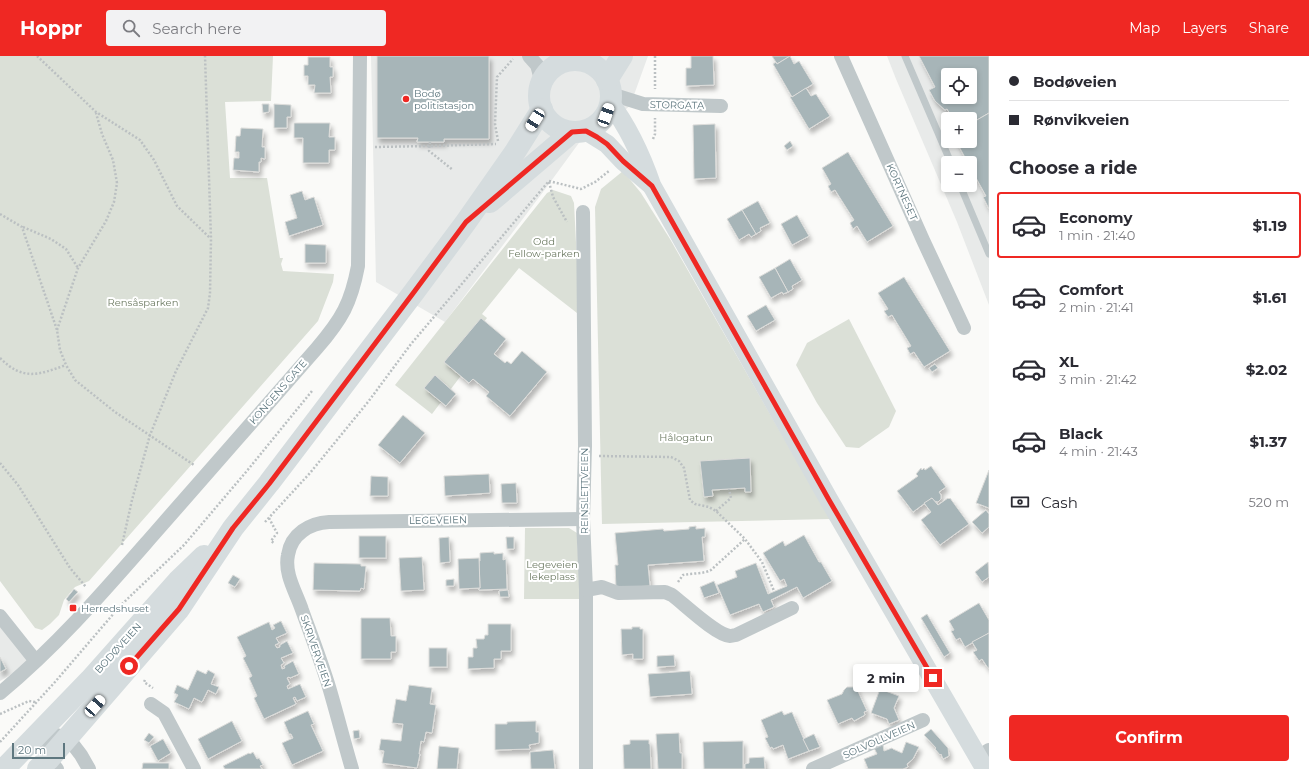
<!DOCTYPE html>
<meta charset="utf-8">
<style>
:root{--surface:#fff;--page:#f2f2f3;--text:#2b2b33;--muted:#7c7c81;--line:#e1e1e2;--accent:#ef2823}
body{margin:0;font-family:Montserrat,sans-serif;background:var(--page);color:var(--text);height:100vh;display:flex;flex-direction:column;font-size:15px;white-space:nowrap}
*{box-sizing:border-box;margin:0}
p{font-size:13px;color:var(--muted)}
.icon{flex:none;width:22px;height:22px;fill:none;stroke:currentColor;stroke-width:2;stroke-linecap:round;stroke-linejoin:round}
.map{position:relative;flex:1;overflow:hidden}
.sheet{display:flex;flex-direction:column;background:var(--surface);width:320px}
.sheet>*{flex:none}
.top-card{display:grid;align-content:center;height:88px;padding:0 20px;background:var(--surface)}
.fabs{position:absolute;left:941px;top:12px;display:grid;gap:8px}
.fabs a{display:grid;place-items:center;width:36px;height:36px;border-radius:4px;background:var(--surface);box-shadow:0 2px 6px #0003;font-size:20px}
.scale{position:absolute;left:12px;bottom:10px;width:53px;box-sizing:border-box;padding-left:4px;border:2px solid #5e777f;border-top:0;font-size:11px;line-height:14px;white-space:nowrap;color:#5e777f;-webkit-text-stroke:3px #fff;paint-order:stroke}
.end{position:absolute;width:18px;height:18px;margin:-9px;border:5px solid #ef2823;background:#fff;box-shadow:0 0 0 2px #fff}
.from{border-radius:50%}
.bubble{position:absolute;height:28px;border-radius:4px;background:var(--surface);box-shadow:0 2px 6px #0003;font-size:13px;font-weight:700;line-height:28px;text-align:center}
.car{position:absolute;width:12px;height:24px;margin:-12px -6px;border-radius:5px;box-shadow:0 0 3px 1px #0007;background:linear-gradient(#fff 24%,#345 0 40%,#fff 0 76%,#345 0 86%,#fff 0)}
.top-card b{display:flex;align-items:center;gap:14px;height:38px;font-size:15px}
.top-card b+b{border-top:1px solid var(--line)}
.top-card i{width:10px;height:10px;background:var(--text)}
ul{padding:0;list-style:none}
li{display:flex;align-items:center;gap:12px;height:66px;margin:0 8px 6px;padding:0 12px;border:2px solid transparent;border-radius:4px}
li div{flex:1}
li b{display:block;font-size:15px}
li em{font-style:normal;font-weight:700}
li.active{border-color:var(--accent)}
li>.icon{width:36px;height:36px;stroke-width:1.5}
h2{padding:0 20px;font-size:18px;line-height:48px}
.pay{display:flex;align-items:center;gap:10px;height:44px;padding:0 20px;font-size:15px}
.pay p{margin-inline-start:auto}
.primary-button{display:flex;gap:8px;margin-top:auto;padding:8px 20px}
.primary-button a{flex:1;height:46px;border-radius:4px;background:var(--accent);color:#fff;font-size:16px;font-weight:700;line-height:46px;text-align:center}
header{display:flex;align-items:center;gap:24px;box-sizing:border-box;height:56px;padding:0 20px;background:var(--accent);color:#fff}
header strong{font-size:19px}
nav{display:flex;gap:22px;margin-inline-start:auto;font-size:14px}
.search{width:280px;height:36px;background:var(--page);display:flex;align-items:center;gap:10px;box-sizing:border-box;padding:0 14px;border-radius:4px;color:var(--muted);font-size:15px}
main{display:flex;flex:1;min-height:0}
.map>svg:first-child{display:block}
.built{fill:#e8eae9;fill-rule:evenodd}
.green{fill:#dbe0d7}
.building{fill:#a7b5b8;stroke:#dcdcda;fill-rule:evenodd;filter:url(#shadow)}
.lines{fill:none;stroke-linecap:round;stroke-linejoin:round}
.path{stroke:#bbc0c2;stroke-width:2.5;stroke-dasharray:2 2;stroke-linecap:butt}
.lane{stroke:#c0c8ca;stroke-width:7}
.street{stroke:#c0c8ca;stroke-width:14}
.secondary{stroke:#d5dcde;stroke-width:19}
.highway{stroke:#d5dcde;stroke-width:22}
.route{stroke:#ef2823;stroke-width:5}
.poi-dot{fill:#ef2823;stroke:#fff;stroke-width:1.5}
.labels{text-anchor:middle;dominant-baseline:central;stroke-width:4;stroke-linejoin:round;paint-order:stroke}
.poi-label{font-size:10px;fill:#5e777f;stroke:#fff;text-anchor:start}
.street-label{font-size:10px;fill:#5e777f;stroke:#fff}
.park-label{font-size:10px;fill:#6d7b63;stroke:#fff}
</style>
<header>
<strong>Hoppr</strong>
<div class="search"><svg class="icon" aria-label="search" viewBox="0 0 24 24"><circle cx="10" cy="10" r="6"/><path d="M15 15l6 6"/></svg>Search here</div>
<nav><a>Map</a><a>Layers</a><a>Share</a></nav>
</header>
<main>
<div class="map">
<svg width="989" height="713" viewBox="0 0 989 713">
<defs>
<filter id="shadow"><feDropShadow dx="2.5" dy="4.5" stdDeviation="2" flood-color="#0004"/></filter>
</defs>
<rect width="100%" height="100%" fill="#fafaf8"/>
<g class="built">
<polygon points="371,0 648,0 630,50 598,74 584,80 546,132 445,266 376,226"/>
<path d="M887,0H989V249L957,166L896,23ZM948,19H970V41H948ZM948,63H970V85H948ZM948,107H970V129H948Z"/>
<polygon points="0,560 35,604 0,625"/>
</g>
<g class="green">
<polygon points="0,0 273,0 271,45 225,46 230,122 267,122 280,202 283,202 281,208 283,215 334,218 333,226 318,265 89,525 75,531 64,544 59,559 50,568 42,574 35,572 0,525"/>
<polygon points="623,115 641,137 670,183 830,463 602,468 595,151 601,133"/>
<polygon points="553,134 571,140 574,147 577,206 577,257 519,212 482,258 487,262 451,307 463,317 432,358 395,329 547,137"/>
<polygon points="849,263 896,355 889,371 859,392 846,391 817,347 796,309 807,287"/>
<polygon points="525,472 569,472 577,477 580,543 524,543"/>
</g>
<g class="building">
<polygon points="377,0 489,0 489,83 444,83 444,86 417,86 418,82 377,82"/>
<polygon points="691,0 713,0 714,29 686,30 686,12 691,12"/>
<polygon points="772,0 790,0 777,8"/>
<polygon points="790,0 794,8 799,5 813,28 792,41 773,8 776,6 777,8"/>
<path d="M919,0H989V57L970,68V63H953L947,53L945,54L935,45L929,34L935,31ZM948,19H970V41H948Z"/>
<polygon points="308,1 330,1 330,11 333,11 333,21 330,21 331,37 314,37 315,29 308,29 308,20 304,20 304,9 308,9"/>
<polygon points="806,32 811,40 816,38 830,60 809,73 790,41 791,40 792,41"/>
<polygon points="262,48 269,48 269,56 263,57"/>
<polygon points="274,48 291,49 291,61 287,61 287,72 274,72"/>
<polygon points="989,57 989,153 983,141 986,140 970,111 970,107 968,107 956,85 970,85 970,68"/>
<polygon points="294,67 330,67 329,81 335,81 335,94 329,94 329,107 303,107 303,82 294,82"/>
<polygon points="715,68 716,122 694,123 693,69"/>
<polygon points="241,72 263,73 262,91 265,91 265,103 261,102 261,106 259,106 259,116 233,114 234,102 239,102 239,96 235,96 236,80 240,80"/>
<polygon points="790,85 793,90 787,94 784,90"/>
<polygon points="848,96 893,170 867,186 857,170 853,173 850,167 854,164 835,134 831,136 828,130 831,128 822,112"/>
<polygon points="302,135 305,144 314,141 323,169 289,180 285,166 297,162 290,139"/>
<polygon points="758,145 770,167 760,172 761,175 756,178 742,154"/>
<polygon points="742,154 756,178 751,181 749,178 739,184 727,163"/>
<polygon points="797,159 809,180 792,189 781,168"/>
<polygon points="305,188 326,189 326,207 305,207"/>
<polygon points="790,203 802,224 792,230 793,233 788,236 775,212"/>
<polygon points="775,212 788,236 783,238 782,236 771,242 759,221"/>
<polygon points="904,221 950,295 924,311 914,296 910,298 907,292 911,290 892,259 888,261 884,255 888,253 878,237"/>
<polygon points="766,249 775,264 756,275 747,260"/>
<polygon points="481,262 506,283 494,298 505,307 507,305 511,308 522,295 547,316 510,360 486,340 489,336 473,323 469,327 444,306"/>
<polygon points="935,308 938,312 932,316 929,312"/>
<polygon points="435,319 456,338 446,350 424,332"/>
<polygon points="403,359 425,377 400,407 378,389"/>
<polygon points="750,402 751,436 745,436 745,432 712,434 713,440 704,441 700,405"/>
<polygon points="931,410 946,431 939,436 941,439 941,443 938,446 934,445 932,442 913,456 897,435 918,420 916,418 921,412 922,414 924,412 925,414"/>
<polygon points="989,414 989,452 976,447"/>
<polygon points="489,418 490,437 445,440 444,420"/>
<polygon points="371,420 388,421 388,440 370,440"/>
<polygon points="516,427 517,447 502,447 501,428"/>
<polygon points="932,442 938,449 948,442 949,443 950,442 969,468 940,489 921,464 931,456 924,447"/>
<polygon points="986,454 989,458 989,471 982,477 972,466"/>
<polygon points="696,470 696,473 705,472 705,481 702,481 704,505 648,509 650,530 616,532 615,509 618,509 615,477 663,473 664,475 689,473 689,471"/>
<polygon points="804,479 819,506 821,506 832,525 803,542 797,531 771,544 774,551 763,556 759,548 730,559 717,529 737,521 735,515 756,507 768,538 787,530 784,523 780,525 763,497 783,485 785,490"/>
<rect x="359" y="480" width="27" height="22"/>
<polygon points="449,481 450,506 440,507 439,482"/>
<polygon points="506,481 514,481 514,493 507,493"/>
<polygon points="494,496 494,498 503,497 503,504 506,503 507,533 479,534 479,532 480,532 479,505 480,505 480,497"/>
<polygon points="422,501 424,534 401,535 399,502"/>
<polygon points="479,502 480,532 459,533 458,503"/>
<polygon points="988,506 989,521 982,526 975,516"/>
<polygon points="314,507 361,508 361,510 366,510 364,533 361,532 360,535 313,534"/>
<polygon points="233,519 240,523 235,531 228,527"/>
<polygon points="454,523 454,530 446,530 446,524"/>
<polygon points="714,525 719,537 704,542 700,531"/>
<polygon points="74,533 78,536 69,546 66,543"/>
<polygon points="508,534 509,541 500,541 499,535"/>
<polygon points="979,547 989,564 989,577 965,591 960,582 956,584 951,575 954,574 949,565"/>
<polygon points="927,558 950,597 944,601 921,562"/>
<polygon points="361,562 390,562 391,580 396,580 396,596 391,596 391,603 361,603"/>
<polygon points="281,565 287,577 276,582 279,587 275,589 277,592 280,591 280,589 287,585 293,597 281,602 284,607 281,609 282,613 285,612 284,610 293,605 299,618 290,622 289,621 287,622 290,628 287,630 288,633 300,628 306,641 297,645 295,641 293,642 296,648 264,663 254,642 257,640 249,622 252,620 243,602 246,600 237,581 269,566 272,574 275,572 273,569"/>
<polygon points="488,568 511,568 511,595 501,595 501,603 494,603 494,612 468,613 468,601 473,601 473,592 477,592 476,583 484,583 485,579 488,579"/>
<polygon points="632,571 640,571 640,573 643,573 643,603 633,603 633,598 622,599 621,573 632,573"/>
<polygon points="989,577 989,612 988,612 982,603 979,605 973,596 977,594 972,586"/>
<rect x="429" y="592" width="18" height="19"/>
<polygon points="674,599 675,610 657,611 657,600"/>
<polygon points="0,601 6,613 0,616"/>
<polygon points="197,614 206,618 208,614 215,618 211,628 219,631 216,638 208,634 202,646 194,642 189,653 174,646 178,639 174,637 177,629 188,634"/>
<polygon points="690,615 692,638 650,641 648,618"/>
<polygon points="409,629 432,632 430,648 436,649 432,677 426,676 424,686 421,685 419,698 420,698 417,712 382,707 384,695 379,694 381,683 401,685 403,668 392,667 396,643 406,645"/>
<polygon points="847,631 856,631 867,655 864,656 865,659 854,665 852,662 838,668 827,644 842,638 844,634"/>
<polygon points="880,633 899,640 894,652 899,664 889,668 887,663 871,657"/>
<polygon points="308,655 314,668 311,669 323,695 292,709 282,687 293,682 291,678 289,678 284,666"/>
<polygon points="782,655 784,659 792,656 809,695 788,703 783,689 773,693 772,691 770,692 765,682 768,681 761,664"/>
<polygon points="232,665 242,685 208,703 198,683"/>
<polygon points="536,665 536,676 539,676 539,687 529,689 530,693 495,694 495,668 507,668 507,666"/>
<polygon points="931,673 948,692 949,700 943,703 941,698 940,699 935,693 936,692 924,679"/>
<polygon points="359,674 360,682 354,683 353,675"/>
<polygon points="149,677 154,681 149,687 144,684"/>
<polygon points="679,677 680,697 682,697 682,713 658,713 656,678"/>
<polygon points="814,678 820,691 809,695 803,683"/>
<polygon points="163,683 171,697 158,705 150,690"/>
<polygon points="630,684 649,684 649,688 650,688 651,713 624,713 623,689 630,688"/>
<polygon points="743,685 743,713 704,713 703,686"/>
<polygon points="906,686 919,691 913,703 907,708 908,711 903,713 868,713 864,703 877,698 874,692 883,689 884,695 892,692 893,693 902,697"/>
<polygon points="439,690 459,692 457,713 437,713"/>
<polygon points="553,694 555,713 531,713 530,696"/>
<polygon points="253,696 257,703 259,702 263,709 260,710 262,713 225,713 223,710 249,697 250,698"/>
<polygon points="764,701 765,713 745,713 745,708 749,707 749,702"/>
<polygon points="143,707 169,707 169,713 142,713"/>
</g>
<g class="lines">
<g class="path">
<polyline points="37,0 96,56 140,84 154,104 177,150 210,182"/>
<polyline points="655,0 655,33"/>
<polyline points="653,83 655,78 655,62"/>
<polyline points="498,85 495,68 497,21 513,3"/>
<polyline points="430,86 429,95 453,114"/>
<polyline points="375,91 429,90 496,88"/>
<polyline points="549,125 581,133 595,126 609,115"/>
<polyline points="549,126 553,141 567,166"/>
<polyline points="0,158 22,171 57,274 60,294 66,309 75,324 115,356 194,409"/>
<polyline points="23,171 51,183 66,193 78,212"/>
<polyline points="57,274 78,212 106,165 114,146 117,127 113,104 102,78 96,57"/>
<path d="M0,302C23,325 38,319 66,309"/>
<polyline points="599,400 671,401 679,405 684,412 690,444 695,448 709,451 716,455 745,483 762,506 774,535"/>
<polyline points="0,407 18,429 70,512 86,531"/>
<polyline points="716,455 731,442 729,433"/>
<polyline points="269,462 277,477 271,485 275,488"/>
<polyline points="265,466 310,417 368,346 411,288 549,125"/>
<polyline points="122,489 132,444 150,379 176,315 208,252 210,237 211,183 205,0"/>
<path d="M678,526L683,519C692,517 704,518 711,514L745,483"/>
<polyline points="145,624 144,626 153,632"/>
<polyline points="0,658 29,645 35,646"/>
<polyline points="0,686 55,626 121,549 184,489 246,416 312,335"/>
</g>
<g class="lane">
<polyline points="905,0 951,107"/>
<polyline points="960,129 989,198"/>
</g>
<g class="street">
<polyline points="529,0 537,9 542,27"/>
<polyline points="560,0 569,5"/>
<polyline points="841,0 923,184 964,272"/>
<polyline points="611,38 643,48 721,50"/>
<polyline points="583,156 585,390 583,463 586,534 586,713"/>
<path d="M586,534L602,531L618,537L665,536L672,539C684,548 716,579 730,580C731,580 735,579 736,579L792,552"/>
<polyline points="0,560 35,604"/>
<path d="M0,637C57,590 105,534 154,478C208,416 263,354 317,292C342,263 351,247 358,210L360,0"/>
<polyline points="151,648 164,657 194,713"/>
<polyline points="41,675 68,682 81,699 89,713"/>
<polyline points="41,675 49,703 57,713"/>
<polyline points="978,701 989,694"/>
<path d="M352,713C344,686 337,658 329,631C321,605 311,579 302,554C296,536 284,518 288,499C291,478 310,467 329,466L583,463"/>
<polyline points="813,713 923,664"/>
</g>
<g class="secondary">
<path d="M610,47C629,72 642,101 652,130L829,444L985,713"/>
<polyline points="586,75 607,88 623,105 651,129"/>
</g>
<g class="highway">
<circle cx="575" cy="40" r="36"/>
<polyline points="607,24 622,0"/>
<polyline points="490,146 572,76"/>
<polyline points="4,713 90,624 178,525 204,500"/>
<polyline points="38,713 49,703 179,553 233,472 269,427 414,236 466,166 515,96 542,53"/>
</g>
</g>
<g class="lines">
<polyline class="route" points="129,610 179,553 233,472 269,428 414,236 466,166 572,76 586,75 597,81 607,88 623,105 652,130 829,444 933,622"/>
</g>
<g class="poi-dot">
<circle cx="406" cy="43" r="4"/>
<rect x="69" y="548" width="8" height="8" rx="2"/>
</g>
<g class="labels">
<g class="poi-label">
<text x="414" y="37">Bodø<tspan x="414" dy="12">politistasjon</tspan></text>
<text x="81" y="552">Herredshuset</text>
</g>
<g class="street-label">
<text transform="translate(677 49) rotate(1)">STORGATA</text>
<text transform="translate(902 136) rotate(66)">KORTNESET</text>
<text transform="translate(278 336) rotate(-49)">KONGENS GATE</text>
<text transform="translate(584 435) rotate(-90)">REINSLETTVEIEN</text>
<text transform="translate(438 464) rotate(-1)">LEGEVEIEN</text>
<text transform="translate(118 592) rotate(-48)">BODØVEIEN</text>
<text transform="translate(316 595) rotate(71)">SKRIVERVEIEN</text>
<text transform="translate(879 684) rotate(-24)">SOLVOLLVEIEN</text>
</g>
<g class="park-label">
<text x="544" y="185">Odd<tspan x="544" dy="12">Fellow-parken</tspan></text>
<text x="143" y="246">Rensåsparken</text>
<text x="686" y="381">Hålogatun</text>
<text x="552" y="508">Legeveien<tspan x="552" dy="12">lekeplass</tspan></text>
</g>
</g>
</svg>
<div class="fabs">
<a><svg class="icon" aria-label="locate" viewBox="0 0 24 24"><circle cx="12" cy="12" r="6"/><path d="M12 2v4M12 18v4M2 12h4M18 12h4"/></svg></a>
<a>+</a>
<a>−</a>
</div>
<div class="scale">20 m</div>
<i class="end from" style="left:129px;top:610px"></i>
<i class="end" style="left:933px;top:622px"></i>
<div class="bubble" style="left:853px;top:608px;width:66px">2 min</div>
<i class="car" style="left:606px;top:59px;rotate:20deg"></i>
<i class="car" style="left:535px;top:64px;rotate:212deg"></i>
<i class="car" style="left:95px;top:650px;rotate:41deg"></i>
</div>
<section class="sheet">
<div class="top-card">
<b><i class="from"></i>Bodøveien</b>
<b><i></i>Rønvikveien</b>
</div>
<h2>Choose a ride</h2>
<ul>
<li class="active"><svg class="icon" aria-label="car" viewBox="0 0 24 24"><path d="M5 17H2v-5l4-1 3-4h7l3 4 3 1v5h-3M9 17h6M6 11h13"/><circle cx="7" cy="17" r="2"/><circle cx="17" cy="17" r="2"/></svg><div><b>Economy</b><p>1 min · 21:40</p></div><em>$1.19</em></li>
<li><svg class="icon" aria-label="car" viewBox="0 0 24 24"><path d="M5 17H2v-5l4-1 3-4h7l3 4 3 1v5h-3M9 17h6M6 11h13"/><circle cx="7" cy="17" r="2"/><circle cx="17" cy="17" r="2"/></svg><div><b>Comfort</b><p>2 min · 21:41</p></div><em>$1.61</em></li>
<li><svg class="icon" aria-label="car" viewBox="0 0 24 24"><path d="M5 17H2v-5l4-1 3-4h7l3 4 3 1v5h-3M9 17h6M6 11h13"/><circle cx="7" cy="17" r="2"/><circle cx="17" cy="17" r="2"/></svg><div><b>XL</b><p>3 min · 21:42</p></div><em>$2.02</em></li>
<li><svg class="icon" aria-label="car" viewBox="0 0 24 24"><path d="M5 17H2v-5l4-1 3-4h7l3 4 3 1v5h-3M9 17h6M6 11h13"/><circle cx="7" cy="17" r="2"/><circle cx="17" cy="17" r="2"/></svg><div><b>Black</b><p>4 min · 21:43</p></div><em>$1.37</em></li>
</ul>
<div class="pay"><svg class="icon" aria-label="cash" viewBox="0 0 24 24"><path d="M3 7h18v10H3z"/><circle cx="12" cy="12" r="2"/></svg>Cash<p>520 m</p></div>
<div class="primary-button"><a>Confirm</a></div>
</section>
</main>
